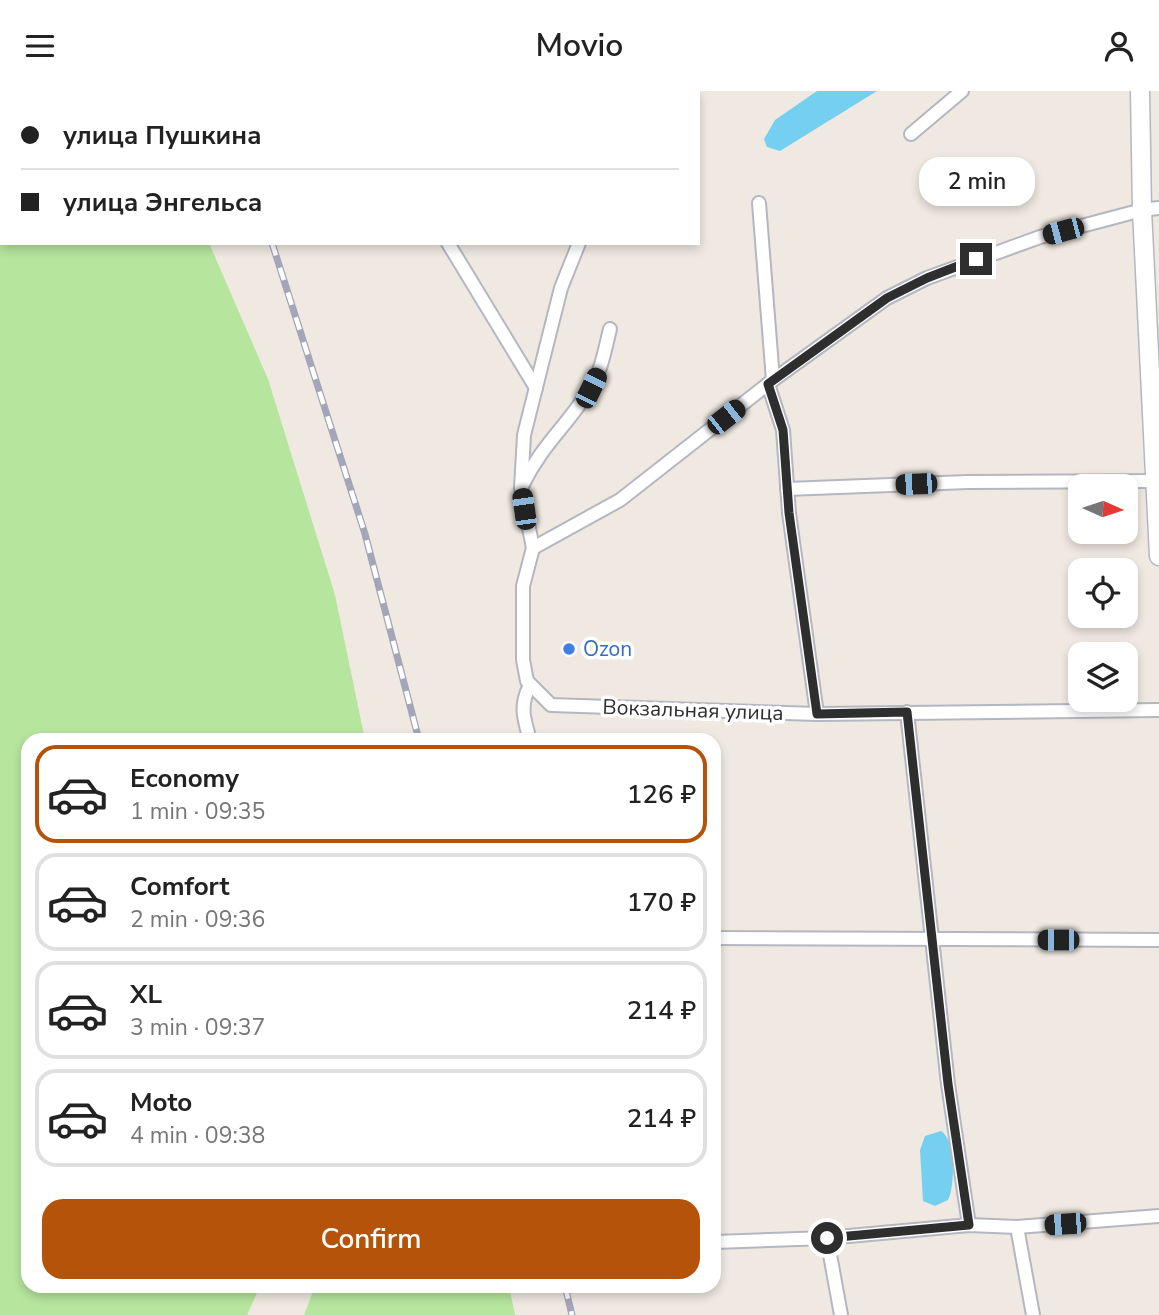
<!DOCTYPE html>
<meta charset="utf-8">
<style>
:root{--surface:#fff;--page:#f6f6f6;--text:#222;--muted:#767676;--line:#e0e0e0;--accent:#b45309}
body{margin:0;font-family:"Nunito Sans",sans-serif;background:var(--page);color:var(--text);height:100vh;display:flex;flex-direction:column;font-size:26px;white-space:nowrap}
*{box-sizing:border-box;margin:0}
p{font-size:23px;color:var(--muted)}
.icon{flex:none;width:38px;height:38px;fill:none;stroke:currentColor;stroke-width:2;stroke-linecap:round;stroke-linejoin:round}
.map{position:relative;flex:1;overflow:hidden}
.side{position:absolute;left:21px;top:642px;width:700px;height:560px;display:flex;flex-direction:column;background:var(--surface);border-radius:21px;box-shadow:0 4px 10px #0003}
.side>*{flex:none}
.banner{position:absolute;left:0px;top:0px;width:700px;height:154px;box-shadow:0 4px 10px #0003;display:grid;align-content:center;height:154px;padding:0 21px;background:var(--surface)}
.needle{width:46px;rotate:93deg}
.controls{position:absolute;left:1068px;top:383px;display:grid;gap:14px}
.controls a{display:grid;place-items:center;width:70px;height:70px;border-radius:14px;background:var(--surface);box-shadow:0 4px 10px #0003;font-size:35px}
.end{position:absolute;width:32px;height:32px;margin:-16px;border:9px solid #2e2e2e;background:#fff;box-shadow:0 0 0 4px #fff}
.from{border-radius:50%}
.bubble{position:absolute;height:49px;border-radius:21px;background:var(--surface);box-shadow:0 4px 10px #0003;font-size:23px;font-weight:600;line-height:49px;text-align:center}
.car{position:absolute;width:21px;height:42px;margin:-21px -10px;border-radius:9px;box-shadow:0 0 5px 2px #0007;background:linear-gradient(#222 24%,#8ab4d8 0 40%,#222 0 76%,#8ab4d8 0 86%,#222 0)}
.banner b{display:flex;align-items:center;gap:24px;height:66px;font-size:26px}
.banner b+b{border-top:2px solid var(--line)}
.banner i{width:18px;height:18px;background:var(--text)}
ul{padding:12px 0 0;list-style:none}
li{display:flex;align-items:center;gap:21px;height:98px;margin:0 14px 10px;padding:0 7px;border:4px solid var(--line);border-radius:21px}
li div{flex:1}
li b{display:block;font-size:26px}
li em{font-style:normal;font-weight:600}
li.selected{border-color:var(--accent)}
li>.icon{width:63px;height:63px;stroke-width:1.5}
.cta{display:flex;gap:14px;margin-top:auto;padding:14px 21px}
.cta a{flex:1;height:80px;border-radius:21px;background:var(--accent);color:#fff;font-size:28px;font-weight:600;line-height:80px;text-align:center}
header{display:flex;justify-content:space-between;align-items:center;height:91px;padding:0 21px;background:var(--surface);font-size:32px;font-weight:600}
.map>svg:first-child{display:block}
.green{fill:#b6e59e}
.water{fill:#75cff0}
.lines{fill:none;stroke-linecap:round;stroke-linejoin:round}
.street-casing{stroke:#b4b7c1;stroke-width:16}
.secondary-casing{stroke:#b4b7c1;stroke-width:21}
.street{stroke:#fff;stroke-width:12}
.secondary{stroke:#fff;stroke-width:18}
.rail-casing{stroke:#a3a6b8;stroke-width:7}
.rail{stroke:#fff;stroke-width:4.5;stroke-dasharray:13;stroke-linecap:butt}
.route{stroke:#2e2e2e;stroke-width:9}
.shop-dot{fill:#3f7fe0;stroke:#fff;stroke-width:2.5}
.labels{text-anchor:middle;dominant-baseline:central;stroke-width:7;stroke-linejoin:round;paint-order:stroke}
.shop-label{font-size:21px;fill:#366cbe;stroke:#fff;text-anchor:start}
.street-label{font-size:21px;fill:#2e2e2e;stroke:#fff}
</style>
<header><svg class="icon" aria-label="menu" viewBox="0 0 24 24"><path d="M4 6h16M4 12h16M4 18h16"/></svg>Movio<svg class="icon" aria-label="person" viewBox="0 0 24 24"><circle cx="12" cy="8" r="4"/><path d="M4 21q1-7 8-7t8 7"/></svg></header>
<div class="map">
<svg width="1159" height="1224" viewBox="0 0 1159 1224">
<rect width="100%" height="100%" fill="#efe9e1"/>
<g class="green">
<polygon points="0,0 144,0 2,2 2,152 209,152 268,288 335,504 365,649 28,649 28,1195 260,1195 247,1224 0,1224"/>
<polygon points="315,1195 509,1195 515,1224 304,1224"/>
</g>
<g class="water">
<polygon points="817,0 877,0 780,60 767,56 764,48 775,29"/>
<path d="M941,1040C956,1049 955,1095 948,1109L935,1115L923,1110L920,1059L925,1045Z"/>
</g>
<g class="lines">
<g class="street-casing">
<g id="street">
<polyline points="361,0 362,2"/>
<polyline points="518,0 519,2"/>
<polyline points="911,43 962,0"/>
<polyline points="759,112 773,289"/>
<polyline points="448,152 536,297"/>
<polyline points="768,293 783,339 789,422 817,623"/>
<path d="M522,395C542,353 570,332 591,296C602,278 605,258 610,238"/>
<polyline points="787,398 968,391 1155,390"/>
<polyline points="533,457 523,495 523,569 527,590 551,614 817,623 1159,619"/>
<polyline points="533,457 620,409 773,289 887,207 927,187 1040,146 1142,119 1159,117"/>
<polyline points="533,457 521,397 524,344 561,197 579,152"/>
<path d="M530,594C519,615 524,628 530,649"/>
<polyline points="907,621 948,993 969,1134"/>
<polyline points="714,847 1159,849"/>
<polyline points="1017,1136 1033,1224"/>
<polyline points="827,1147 841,1224"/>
<polyline points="714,1151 827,1147 969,1134 1017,1136 1159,1125"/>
</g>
</g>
<g class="secondary-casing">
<polyline id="secondary" points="1140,0 1142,119 1159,465"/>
</g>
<use href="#street" class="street"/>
<use href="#secondary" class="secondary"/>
<g class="rail-casing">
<g id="rail">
<polyline points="225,0 225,2"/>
<polyline points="272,152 365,443 419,649"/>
<polyline points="565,1195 572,1224"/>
</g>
</g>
<use href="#rail" class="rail"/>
</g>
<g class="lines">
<polyline class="route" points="827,1147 969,1134 948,993 907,621 817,623 789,422 783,339 768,293 887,207 927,187 976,168"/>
</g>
<circle class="shop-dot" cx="569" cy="558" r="7"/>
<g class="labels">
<g class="shop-label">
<text x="583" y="558">Ozon</text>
</g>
<g class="street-label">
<text transform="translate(693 619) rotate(2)">Вокзальная улица</text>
</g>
</g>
</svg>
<div class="controls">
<a><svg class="needle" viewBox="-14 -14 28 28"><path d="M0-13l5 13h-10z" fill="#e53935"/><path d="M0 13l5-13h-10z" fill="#767676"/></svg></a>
<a><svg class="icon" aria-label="locate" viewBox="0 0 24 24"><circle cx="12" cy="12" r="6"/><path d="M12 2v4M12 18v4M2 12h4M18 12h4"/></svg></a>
<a><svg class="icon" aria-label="layers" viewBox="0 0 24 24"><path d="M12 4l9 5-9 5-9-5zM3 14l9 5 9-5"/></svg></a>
</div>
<i class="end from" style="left:827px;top:1147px"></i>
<i class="end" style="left:976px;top:168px"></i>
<div class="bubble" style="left:919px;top:66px;width:116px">2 min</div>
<i class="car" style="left:1063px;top:140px;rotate:255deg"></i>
<i class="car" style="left:591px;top:297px;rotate:26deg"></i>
<i class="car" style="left:726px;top:326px;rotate:52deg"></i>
<i class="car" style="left:916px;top:393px;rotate:268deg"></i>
<i class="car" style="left:524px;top:418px;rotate:352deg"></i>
<i class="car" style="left:1058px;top:849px;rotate:270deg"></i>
<i class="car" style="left:1065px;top:1133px;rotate:266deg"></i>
<div class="banner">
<b><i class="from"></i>улица Пушкина</b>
<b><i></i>улица Энгельса</b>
</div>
<section class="side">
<ul>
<li class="selected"><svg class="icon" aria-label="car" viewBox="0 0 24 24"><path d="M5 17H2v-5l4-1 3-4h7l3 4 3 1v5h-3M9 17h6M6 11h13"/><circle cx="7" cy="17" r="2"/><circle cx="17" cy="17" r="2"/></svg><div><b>Economy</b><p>1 min · 09:35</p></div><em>126 ₽</em></li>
<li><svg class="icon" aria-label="car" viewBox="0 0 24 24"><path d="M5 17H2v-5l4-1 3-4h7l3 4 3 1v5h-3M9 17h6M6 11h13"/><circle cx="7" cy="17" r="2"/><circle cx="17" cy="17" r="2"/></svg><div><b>Comfort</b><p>2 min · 09:36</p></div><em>170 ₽</em></li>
<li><svg class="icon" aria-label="car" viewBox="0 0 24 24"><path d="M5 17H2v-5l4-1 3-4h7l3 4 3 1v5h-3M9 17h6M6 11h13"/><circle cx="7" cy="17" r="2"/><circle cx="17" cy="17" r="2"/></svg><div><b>XL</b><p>3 min · 09:37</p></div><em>214 ₽</em></li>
<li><svg class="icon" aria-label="car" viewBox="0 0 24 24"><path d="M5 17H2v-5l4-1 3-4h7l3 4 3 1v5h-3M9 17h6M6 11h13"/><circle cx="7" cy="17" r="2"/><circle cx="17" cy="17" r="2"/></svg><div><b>Moto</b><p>4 min · 09:38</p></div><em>214 ₽</em></li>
</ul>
<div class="cta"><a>Confirm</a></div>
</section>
</div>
